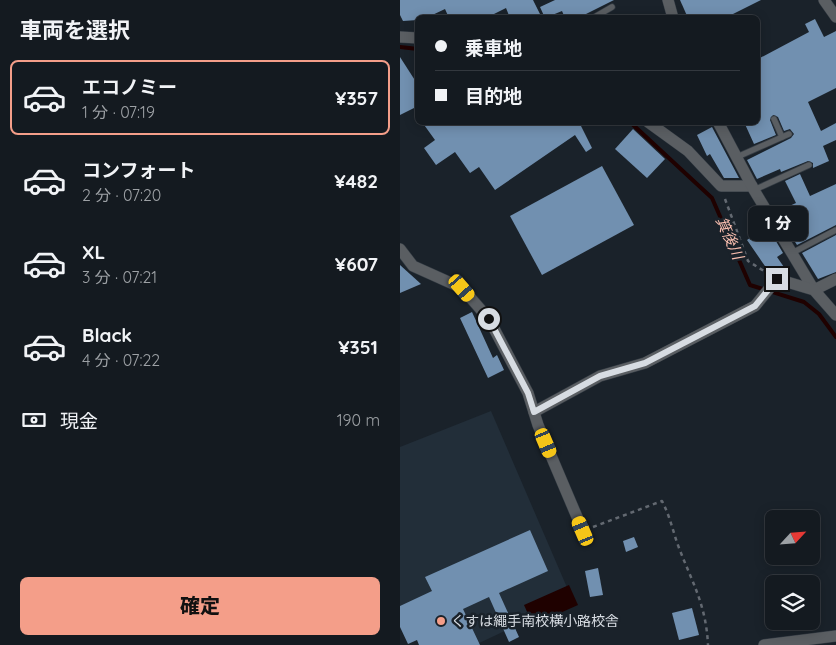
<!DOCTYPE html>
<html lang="ja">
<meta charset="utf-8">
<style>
:root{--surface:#141a20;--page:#21272d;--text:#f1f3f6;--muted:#9da1a5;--line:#33383e;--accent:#f49e89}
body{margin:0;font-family:Quicksand,"Noto Sans JP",sans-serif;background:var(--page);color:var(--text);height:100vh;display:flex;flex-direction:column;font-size:19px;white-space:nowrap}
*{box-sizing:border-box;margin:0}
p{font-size:16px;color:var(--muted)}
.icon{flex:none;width:28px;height:28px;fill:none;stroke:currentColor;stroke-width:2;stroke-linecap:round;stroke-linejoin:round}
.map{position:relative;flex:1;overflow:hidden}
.drawer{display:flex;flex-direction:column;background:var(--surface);width:400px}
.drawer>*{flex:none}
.top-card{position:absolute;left:15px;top:15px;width:345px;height:110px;border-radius:8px;box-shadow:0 2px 12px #0003,0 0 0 1px var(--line);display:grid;align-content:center;height:110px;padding:0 20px;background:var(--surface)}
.needle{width:32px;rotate:64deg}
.tools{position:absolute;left:365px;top:510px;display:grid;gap:10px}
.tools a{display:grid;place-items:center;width:55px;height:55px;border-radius:8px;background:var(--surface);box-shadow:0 2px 12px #0003,0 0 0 1px var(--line);font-size:25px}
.end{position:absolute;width:22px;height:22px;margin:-11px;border:6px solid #d7dce2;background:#111;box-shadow:0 0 0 2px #111}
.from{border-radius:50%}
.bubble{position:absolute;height:35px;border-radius:8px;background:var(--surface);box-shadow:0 2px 12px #0003,0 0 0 1px var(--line);font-size:16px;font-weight:800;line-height:35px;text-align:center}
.car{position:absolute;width:15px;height:30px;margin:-15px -8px;border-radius:6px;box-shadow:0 0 4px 1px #0007;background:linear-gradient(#f5c518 24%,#345 0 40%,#f5c518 0 76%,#345 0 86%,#f5c518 0)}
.top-card b{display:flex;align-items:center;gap:18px;height:48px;font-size:19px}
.top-card b+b{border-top:1px solid var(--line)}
.top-card i{width:12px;height:12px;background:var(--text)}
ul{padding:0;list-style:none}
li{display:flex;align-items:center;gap:15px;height:75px;margin:0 10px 8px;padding:0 10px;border:2px solid transparent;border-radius:8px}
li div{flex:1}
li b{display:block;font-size:19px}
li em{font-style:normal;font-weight:800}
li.on{border-color:var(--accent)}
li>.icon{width:45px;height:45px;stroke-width:1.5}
h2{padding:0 20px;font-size:22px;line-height:60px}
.pay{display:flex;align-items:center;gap:12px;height:55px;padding:0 20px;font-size:19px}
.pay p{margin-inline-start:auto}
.button{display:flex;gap:10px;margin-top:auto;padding:10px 20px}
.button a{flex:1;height:58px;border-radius:8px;background:var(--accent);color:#111;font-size:20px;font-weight:800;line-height:58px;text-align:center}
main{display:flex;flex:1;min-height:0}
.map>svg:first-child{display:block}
.built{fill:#222e39}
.water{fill:#1f0100}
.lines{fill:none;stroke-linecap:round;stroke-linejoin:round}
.stream{stroke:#1f0100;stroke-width:4}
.building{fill:#7190b0}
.lane-casing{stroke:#343c44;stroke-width:7}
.street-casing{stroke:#343c44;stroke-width:12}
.path{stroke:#636971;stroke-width:2.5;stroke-dasharray:4 4;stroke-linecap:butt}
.lane{stroke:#5a5e62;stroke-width:5.5}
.street{stroke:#5a5e62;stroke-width:11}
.route{stroke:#d7dce2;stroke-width:6}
.poi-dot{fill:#f49e89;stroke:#1a222a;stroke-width:2}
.labels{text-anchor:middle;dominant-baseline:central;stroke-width:5;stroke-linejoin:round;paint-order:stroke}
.poi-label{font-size:14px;fill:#d7dce2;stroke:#1a222a;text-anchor:start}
.water-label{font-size:15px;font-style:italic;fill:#f8bdae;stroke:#1a222a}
</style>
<main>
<section class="drawer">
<h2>車両を選択</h2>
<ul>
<li class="on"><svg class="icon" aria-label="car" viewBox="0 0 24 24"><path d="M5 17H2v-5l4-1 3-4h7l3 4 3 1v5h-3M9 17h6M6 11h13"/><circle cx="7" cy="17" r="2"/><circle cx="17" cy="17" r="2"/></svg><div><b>エコノミー</b><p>1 分 · 07:19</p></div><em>¥357</em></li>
<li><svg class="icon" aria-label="car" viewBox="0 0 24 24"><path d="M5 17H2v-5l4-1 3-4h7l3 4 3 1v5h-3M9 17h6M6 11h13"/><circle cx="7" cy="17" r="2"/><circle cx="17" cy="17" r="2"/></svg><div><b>コンフォート</b><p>2 分 · 07:20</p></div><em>¥482</em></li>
<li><svg class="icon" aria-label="car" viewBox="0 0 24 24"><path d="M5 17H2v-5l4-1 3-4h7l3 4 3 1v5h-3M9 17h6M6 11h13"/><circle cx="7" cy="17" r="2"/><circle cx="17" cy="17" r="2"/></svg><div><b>XL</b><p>3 分 · 07:21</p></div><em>¥607</em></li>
<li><svg class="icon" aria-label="car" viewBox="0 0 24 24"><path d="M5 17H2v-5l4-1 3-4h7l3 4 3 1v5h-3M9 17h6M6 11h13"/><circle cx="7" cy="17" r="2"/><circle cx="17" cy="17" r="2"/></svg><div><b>Black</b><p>4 分 · 07:22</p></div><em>¥351</em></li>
</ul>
<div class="pay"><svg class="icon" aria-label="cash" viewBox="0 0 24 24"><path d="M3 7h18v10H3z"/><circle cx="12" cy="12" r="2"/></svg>現金<p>190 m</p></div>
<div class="button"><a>確定</a></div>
</section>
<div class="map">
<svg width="436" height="645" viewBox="0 0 436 645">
<rect width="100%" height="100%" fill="#1a222a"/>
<polygon class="built" points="91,411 172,599 75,645 20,645 3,618 0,619 0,447"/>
<polygon class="water" points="169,585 178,605 133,625 124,605"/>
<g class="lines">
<g class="stream">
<polyline points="0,47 18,49"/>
<polyline points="230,122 312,198 350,285 404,302 419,314 436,337"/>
</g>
</g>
<g class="building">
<polygon points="0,0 133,0 140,14 131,18 110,18 106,8 86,18 49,18 45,9 26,18 18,18 18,20 3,21 0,15"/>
<polygon points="155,0 214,0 178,18 165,18 162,11 145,18 140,7"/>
<polygon points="280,0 361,0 325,18 288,18"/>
<polygon points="415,19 424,37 436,31 436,88 408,102 421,131 436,123 436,140 423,146 429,161 413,168 413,163 408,161 381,172 380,169 357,179 347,160 391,138 394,134 390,129 384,131 378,117 373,115 370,120 376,135 354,144 344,122 358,122 358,59 409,32 405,24"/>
<polygon points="0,57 18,85 18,106 0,115"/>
<polygon points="22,122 179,122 192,148 186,152 175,135 95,190 79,167 70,173 55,152 36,165 24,148 35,140"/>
<polygon points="312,127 339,178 324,178 310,154 307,156 297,135"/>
<polygon points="233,129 265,159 247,178 215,149"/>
<polygon points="202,166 234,225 142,275 110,216"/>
<polygon points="400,174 410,196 436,184 436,225 397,245 376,212 396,203 385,181"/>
<polygon points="367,226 383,253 377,257 386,270 382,273 374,273 367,269 347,240"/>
<polygon points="436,235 436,272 418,279 402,253"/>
<polygon points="0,265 21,284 0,293"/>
<polygon points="72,312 93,358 97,355 104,370 88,378 60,318"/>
<polygon points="130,530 148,571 99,593 119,637 109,642 89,597 63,609 80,645 19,645 17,640 8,644 0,627 0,606 32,591 25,577"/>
<polygon points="234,537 238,547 226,552 223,541"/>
<polygon points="198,568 203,595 190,597 185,571"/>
<polygon points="292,608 299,635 279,640 272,613"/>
</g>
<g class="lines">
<g class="lane-casing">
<g id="lane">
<polyline points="193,18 212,7"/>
<polyline points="374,119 382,137"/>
<polyline points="337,157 389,134"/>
<polyline points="354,190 409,165"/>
<polyline points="392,253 436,230"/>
</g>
</g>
<g class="street-casing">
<g id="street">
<polyline points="268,0 273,18"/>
<polyline points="424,0 436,17"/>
<polyline points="0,37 18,38"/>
<polyline points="248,122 288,151 321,186 352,186"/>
<polyline points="318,122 354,190 414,290 436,279"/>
<polyline points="0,249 13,266 62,288 89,319 128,393 138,425 183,531"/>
<polyline points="134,412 200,376 245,363 355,306 377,279 414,290 436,315"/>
<polyline points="364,645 436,636"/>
</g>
</g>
<g class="path">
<polyline points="325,199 348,261 367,273"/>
<path d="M193,527L262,501C270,516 273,532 279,548C293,584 306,605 308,645"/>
</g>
<use href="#lane" class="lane"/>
<use href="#street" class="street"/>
</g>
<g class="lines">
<polyline class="route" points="89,319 128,393 134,412 200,376 245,363 355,306 377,279"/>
</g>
<circle class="poi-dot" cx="41" cy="621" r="5"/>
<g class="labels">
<g class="poi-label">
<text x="51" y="621">くすは繩手南校横小路校舎</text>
</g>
<g class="water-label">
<text transform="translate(330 238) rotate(66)">箕後川</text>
</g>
</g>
</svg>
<div class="tools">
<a><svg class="needle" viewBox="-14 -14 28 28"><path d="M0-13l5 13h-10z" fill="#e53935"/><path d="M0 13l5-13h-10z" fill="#9da1a5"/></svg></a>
<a><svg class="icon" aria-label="layers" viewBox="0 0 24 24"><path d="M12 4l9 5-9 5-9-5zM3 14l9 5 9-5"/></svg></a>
</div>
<i class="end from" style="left:89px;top:319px"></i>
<i class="end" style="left:377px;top:279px"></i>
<div class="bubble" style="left:348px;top:206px;width:60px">1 分</div>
<i class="car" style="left:62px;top:288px;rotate:139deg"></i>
<i class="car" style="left:146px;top:443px;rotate:157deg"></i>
<i class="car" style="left:183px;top:531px;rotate:337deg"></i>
<div class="top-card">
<b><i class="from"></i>乗車地</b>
<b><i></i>目的地</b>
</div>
</div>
</main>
